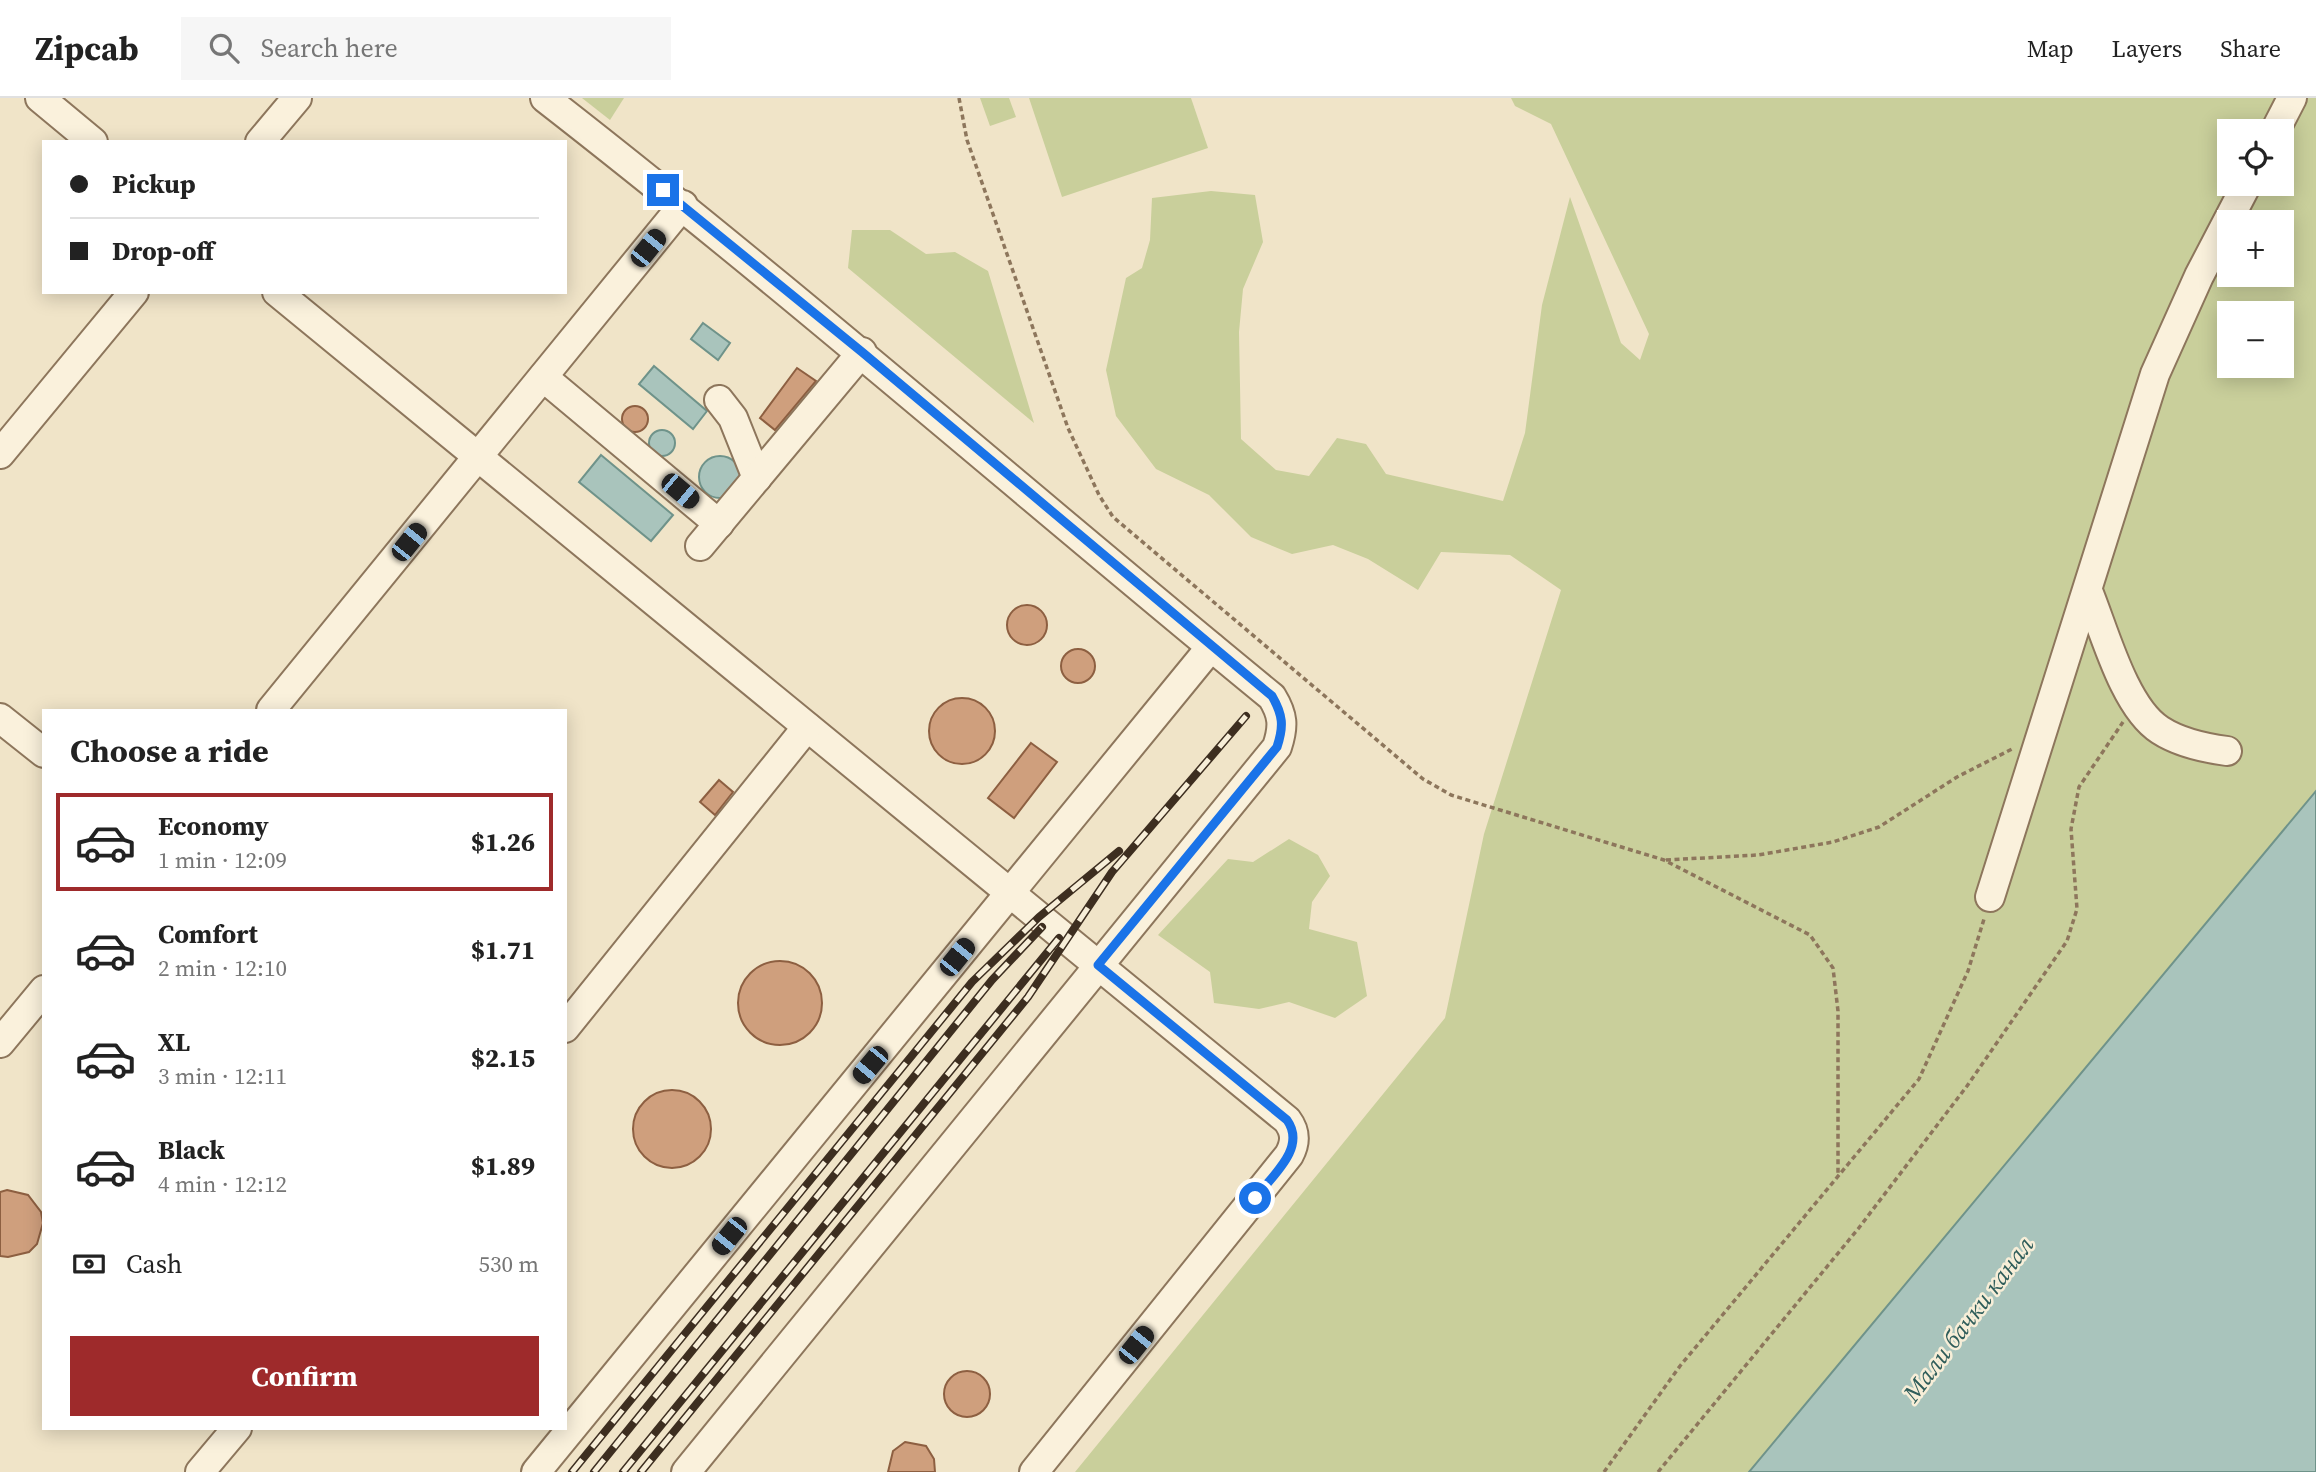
<!DOCTYPE html>
<meta charset="utf-8">
<style>
:root{--surface:#fff;--page:#f6f6f6;--text:#222;--muted:#767676;--line:#e0e0e0;--accent:#9e2a2b}
body{margin:0;font-family:"Source Serif 4",serif;background:var(--page);color:var(--text);height:100vh;display:flex;flex-direction:column;font-size:26px;white-space:nowrap}
*{box-sizing:border-box;margin:0}
p{font-size:23px;color:var(--muted)}
.icon{flex:none;width:38px;height:38px;fill:none;stroke:currentColor;stroke-width:2;stroke-linecap:round;stroke-linejoin:round}
.map{position:relative;flex:1;overflow:hidden}
.details{position:absolute;left:42px;top:611px;width:525px;height:721px;display:flex;flex-direction:column;background:var(--surface);border-radius:0px;box-shadow:0 4px 18px #0003}
.details>*{flex:none}
.hud{position:absolute;left:42px;top:42px;width:525px;height:154px;border-radius:0px;box-shadow:0 4px 18px #0003;display:grid;align-content:center;height:154px;padding:0 28px;background:var(--surface)}
.fabs{position:absolute;left:2217px;top:21px;display:grid;gap:14px}
.fabs a{display:grid;place-items:center;width:77px;height:77px;border-radius:0px;background:var(--surface);box-shadow:0 4px 18px #0003;font-size:35px}
.end{position:absolute;width:32px;height:32px;margin:-16px;border:9px solid #1a73e8;background:#fff;box-shadow:0 0 0 4px #fff}
.from{border-radius:50%}
.car{position:absolute;width:21px;height:42px;margin:-21px -10px;border-radius:9px;box-shadow:0 0 5px 2px #0007;background:linear-gradient(#222 24%,#8ab4d8 0 40%,#222 0 76%,#8ab4d8 0 86%,#222 0)}
.hud b{display:flex;align-items:center;gap:24px;height:66px;font-size:26px}
.hud b+b{border-top:2px solid var(--line)}
.hud i{width:18px;height:18px;background:var(--text)}
ul{padding:0;list-style:none}
li{display:flex;align-items:center;gap:21px;height:98px;margin:0 14px 10px;padding:0 14px;border:4px solid transparent;border-radius:0px}
li div{flex:1}
li b{display:block;font-size:26px}
li em{font-style:normal;font-weight:700}
li.current{border-color:var(--accent)}
li>.icon{width:63px;height:63px;stroke-width:1.5}
h2{padding:0 28px;font-size:32px;line-height:84px}
.pay{display:flex;align-items:center;gap:18px;height:77px;padding:0 28px;font-size:26px}
.pay p{margin-inline-start:auto}
.primary-button{display:flex;gap:14px;margin-top:auto;padding:14px 28px}
.primary-button a{flex:1;height:80px;border-radius:0px;background:var(--accent);color:#fff;font-size:28px;font-weight:700;line-height:80px;text-align:center}
header{display:flex;align-items:center;gap:42px;box-sizing:border-box;height:98px;padding:0 35px;background:var(--surface);border-bottom:2px solid var(--line)}
header strong{font-size:33px}
nav{display:flex;gap:38px;margin-inline-start:auto;font-size:24px}
.search{width:490px;height:63px;background:var(--page);display:flex;align-items:center;gap:18px;box-sizing:border-box;padding:0 24px;border-radius:0px;color:var(--muted);font-size:26px}
.map>svg:first-child{display:block}
.green{fill:#c9cf9b;fill-rule:evenodd}
.water{fill:#a9c4bc;stroke:#6f938a;stroke-width:2}
.building{fill:#cf9f7d;stroke:#8d5f41;stroke-width:2}
.lines{fill:none;stroke-linecap:round;stroke-linejoin:round}
.minor-casing{stroke:#8d765c;stroke-width:32}
.path{stroke:#8d765c;stroke-width:3.5;stroke-dasharray:5 3.5;stroke-linecap:butt}
.minor{stroke:#faf1dc;stroke-width:28}
.rail-casing{stroke:#3d2e20;stroke-width:8}
.rail{stroke:#f7eed8;stroke-width:5;stroke-dasharray:16;stroke-linecap:butt}
.route{stroke:#1a73e8;stroke-width:9}
.labels{text-anchor:middle;dominant-baseline:central;stroke-width:5;stroke-linejoin:round;paint-order:stroke}
.water-label{font-size:24px;font-style:italic;fill:#2f5d5a;stroke:#f7eed8}
</style>
<header>
<strong>Zipcab</strong>
<div class="search"><svg class="icon" aria-label="search" viewBox="0 0 24 24"><circle cx="10" cy="10" r="6"/><path d="M15 15l6 6"/></svg>Search here</div>
<nav><a>Map</a><a>Layers</a><a>Share</a></nav>
</header>
<div class="map">
<svg width="2316" height="1374" viewBox="0 0 2316 1374">
<rect width="100%" height="100%" fill="#f0e4c8"/>
<g class="green">
<polygon points="582,0 624,0 610,22"/>
<polygon points="980,0 1009,0 1016,19 990,28"/>
<polygon points="1029,0 1191,0 1208,50 1062,99"/>
<path d="M1511,0H2316V693L1749,1374H1075L1445,920L1484,736L1561,492L1510,457L1441,454L1418,492L1368,461L1333,447L1292,456L1251,439L1209,397L1156,371L1116,318L1106,272L1126,180L1142,170L1150,142L1152,100L1211,93L1255,97L1263,144L1243,191L1239,234L1241,341L1276,372L1309,378L1337,340L1366,346L1386,376L1503,403L1525,335L1542,207L1570,99L1621,245L1640,262L1649,236L1551,26L1515,8ZM2230,33H2282V86H2230ZM2230,124H2282V177H2230ZM2230,215H2282V268H2230Z"/>
<polygon points="852,132 890,132 926,156 955,154 988,173 1034,325 848,170"/>
<polygon points="1289,741 1318,757 1330,778 1312,804 1309,831 1357,844 1367,898 1335,920 1289,904 1259,911 1214,905 1210,874 1158,837 1228,761 1253,764"/>
</g>
<g class="water">
<polygon points="703,225 730,245 718,262 691,241"/>
<polygon points="654,268 707,313 693,331 639,286"/>
<circle cx="662" cy="345" r="13"/>
<polygon points="601,357 673,417 651,443 579,384"/>
<circle cx="720" cy="379" r="21"/>
<polygon points="2316,693 2316,1374 1749,1374"/>
</g>
<g class="building">
<polygon points="797,270 816,283 775,332 760,320"/>
<circle cx="635" cy="321" r="13"/>
<circle cx="1027" cy="527" r="20"/>
<circle cx="1078" cy="568" r="17"/>
<circle cx="962" cy="633" r="33"/>
<polygon points="1031,645 1057,664 1014,720 988,700"/>
<polygon points="719,682 733,694 715,717 700,704"/>
<circle cx="780" cy="905" r="42"/>
<circle cx="672" cy="1031" r="39"/>
<polygon points="7,1092 28,1097 41,1114 43,1125 37,1146 29,1154 8,1159 0,1158 0,1094"/>
<circle cx="967" cy="1296" r="23"/>
<polygon points="905,1344 926,1348 934,1361 935,1374 888,1374 893,1353"/>
</g>
<g class="lines">
<g class="minor-casing">
<g id="minor">
<polyline points="40,0 93,44"/>
<path d="M545,0C793,193 1029,400 1272,599C1283,617 1284,628 1277,649L686,1374"/>
<polyline points="2275,33 2292,0"/>
<polyline points="260,44 297,0"/>
<path d="M277,194L1287,1022C1296,1034 1296,1044 1289,1057L1034,1374"/>
<polyline points="543,279 719,426"/>
<polyline points="719,302 733,320 757,380"/>
<polyline points="0,356 134,194"/>
<polyline points="700,448 862,254"/>
<path d="M2088,493C2104,532 2124,609 2160,632C2180,645 2204,650 2227,653"/>
<polyline points="271,612 683,107"/>
<polyline points="0,620 44,655"/>
<polyline points="1990,799 2155,276 2199,178 2247,86"/>
<polyline points="565,930 807,629"/>
<polyline points="0,945 44,892"/>
<polyline points="200,1374 237,1330"/>
<polyline points="536,1374 1211,549"/>
</g>
</g>
<g class="path">
<polyline points="959,0 967,42 1068,330 1099,397 1113,419 1423,681 1451,697 1664,762 1810,837 1833,870 1838,913 1838,1075"/>
<polyline points="1666,762 1758,757 1833,744 1879,729 1957,679 2012,651"/>
<polyline points="1604,1374 1680,1268 1919,981 1968,873 1984,821"/>
<polyline points="1658,1374 1858,1131 1967,988 2067,843 2077,811 2071,731 2079,689 2123,624"/>
</g>
<use href="#minor" class="minor"/>
<g class="rail-casing">
<g id="rail">
<polyline points="572,1374 972,884 1039,819 1119,753"/>
<polyline points="594,1374 992,882 1042,829"/>
<polyline points="623,1374 1059,840"/>
<polyline points="641,1374 1028,899 1112,774 1246,618"/>
</g>
</g>
<use href="#rail" class="rail"/>
</g>
<g class="lines">
<path class="route" d="M663,92L862,254L1272,598C1283,617 1284,628 1277,649L1098,867L1287,1022C1307,1050 1272,1078 1255,1100"/>
</g>
<g class="labels">
<g class="water-label">
<text transform="translate(1968 1221) rotate(-53)">Мали бачки канал</text>
</g>
</g>
</svg>
<div class="fabs">
<a><svg class="icon" aria-label="locate" viewBox="0 0 24 24"><circle cx="12" cy="12" r="6"/><path d="M12 2v4M12 18v4M2 12h4M18 12h4"/></svg></a>
<a>+</a>
<a>−</a>
</div>
<i class="end from" style="left:1255px;top:1100px"></i>
<i class="end" style="left:663px;top:92px"></i>
<i class="car" style="left:648px;top:150px;rotate:39deg"></i>
<i class="car" style="left:680px;top:393px;rotate:130deg"></i>
<i class="car" style="left:409px;top:444px;rotate:39deg"></i>
<i class="car" style="left:957px;top:859px;rotate:39deg"></i>
<i class="car" style="left:870px;top:967px;rotate:220deg"></i>
<i class="car" style="left:729px;top:1138px;rotate:219deg"></i>
<i class="car" style="left:1136px;top:1247px;rotate:39deg"></i>
<div class="hud">
<b><i class="from"></i>Pickup</b>
<b><i></i>Drop-off</b>
</div>
<section class="details">
<h2>Choose a ride</h2>
<ul>
<li class="current"><svg class="icon" aria-label="car" viewBox="0 0 24 24"><path d="M5 17H2v-5l4-1 3-4h7l3 4 3 1v5h-3M9 17h6M6 11h13"/><circle cx="7" cy="17" r="2"/><circle cx="17" cy="17" r="2"/></svg><div><b>Economy</b><p>1 min · 12:09</p></div><em>$1.26</em></li>
<li><svg class="icon" aria-label="car" viewBox="0 0 24 24"><path d="M5 17H2v-5l4-1 3-4h7l3 4 3 1v5h-3M9 17h6M6 11h13"/><circle cx="7" cy="17" r="2"/><circle cx="17" cy="17" r="2"/></svg><div><b>Comfort</b><p>2 min · 12:10</p></div><em>$1.71</em></li>
<li><svg class="icon" aria-label="car" viewBox="0 0 24 24"><path d="M5 17H2v-5l4-1 3-4h7l3 4 3 1v5h-3M9 17h6M6 11h13"/><circle cx="7" cy="17" r="2"/><circle cx="17" cy="17" r="2"/></svg><div><b>XL</b><p>3 min · 12:11</p></div><em>$2.15</em></li>
<li><svg class="icon" aria-label="car" viewBox="0 0 24 24"><path d="M5 17H2v-5l4-1 3-4h7l3 4 3 1v5h-3M9 17h6M6 11h13"/><circle cx="7" cy="17" r="2"/><circle cx="17" cy="17" r="2"/></svg><div><b>Black</b><p>4 min · 12:12</p></div><em>$1.89</em></li>
</ul>
<div class="pay"><svg class="icon" aria-label="cash" viewBox="0 0 24 24"><path d="M3 7h18v10H3z"/><circle cx="12" cy="12" r="2"/></svg>Cash<p>530 m</p></div>
<div class="primary-button"><a>Confirm</a></div>
</section>
</div>
